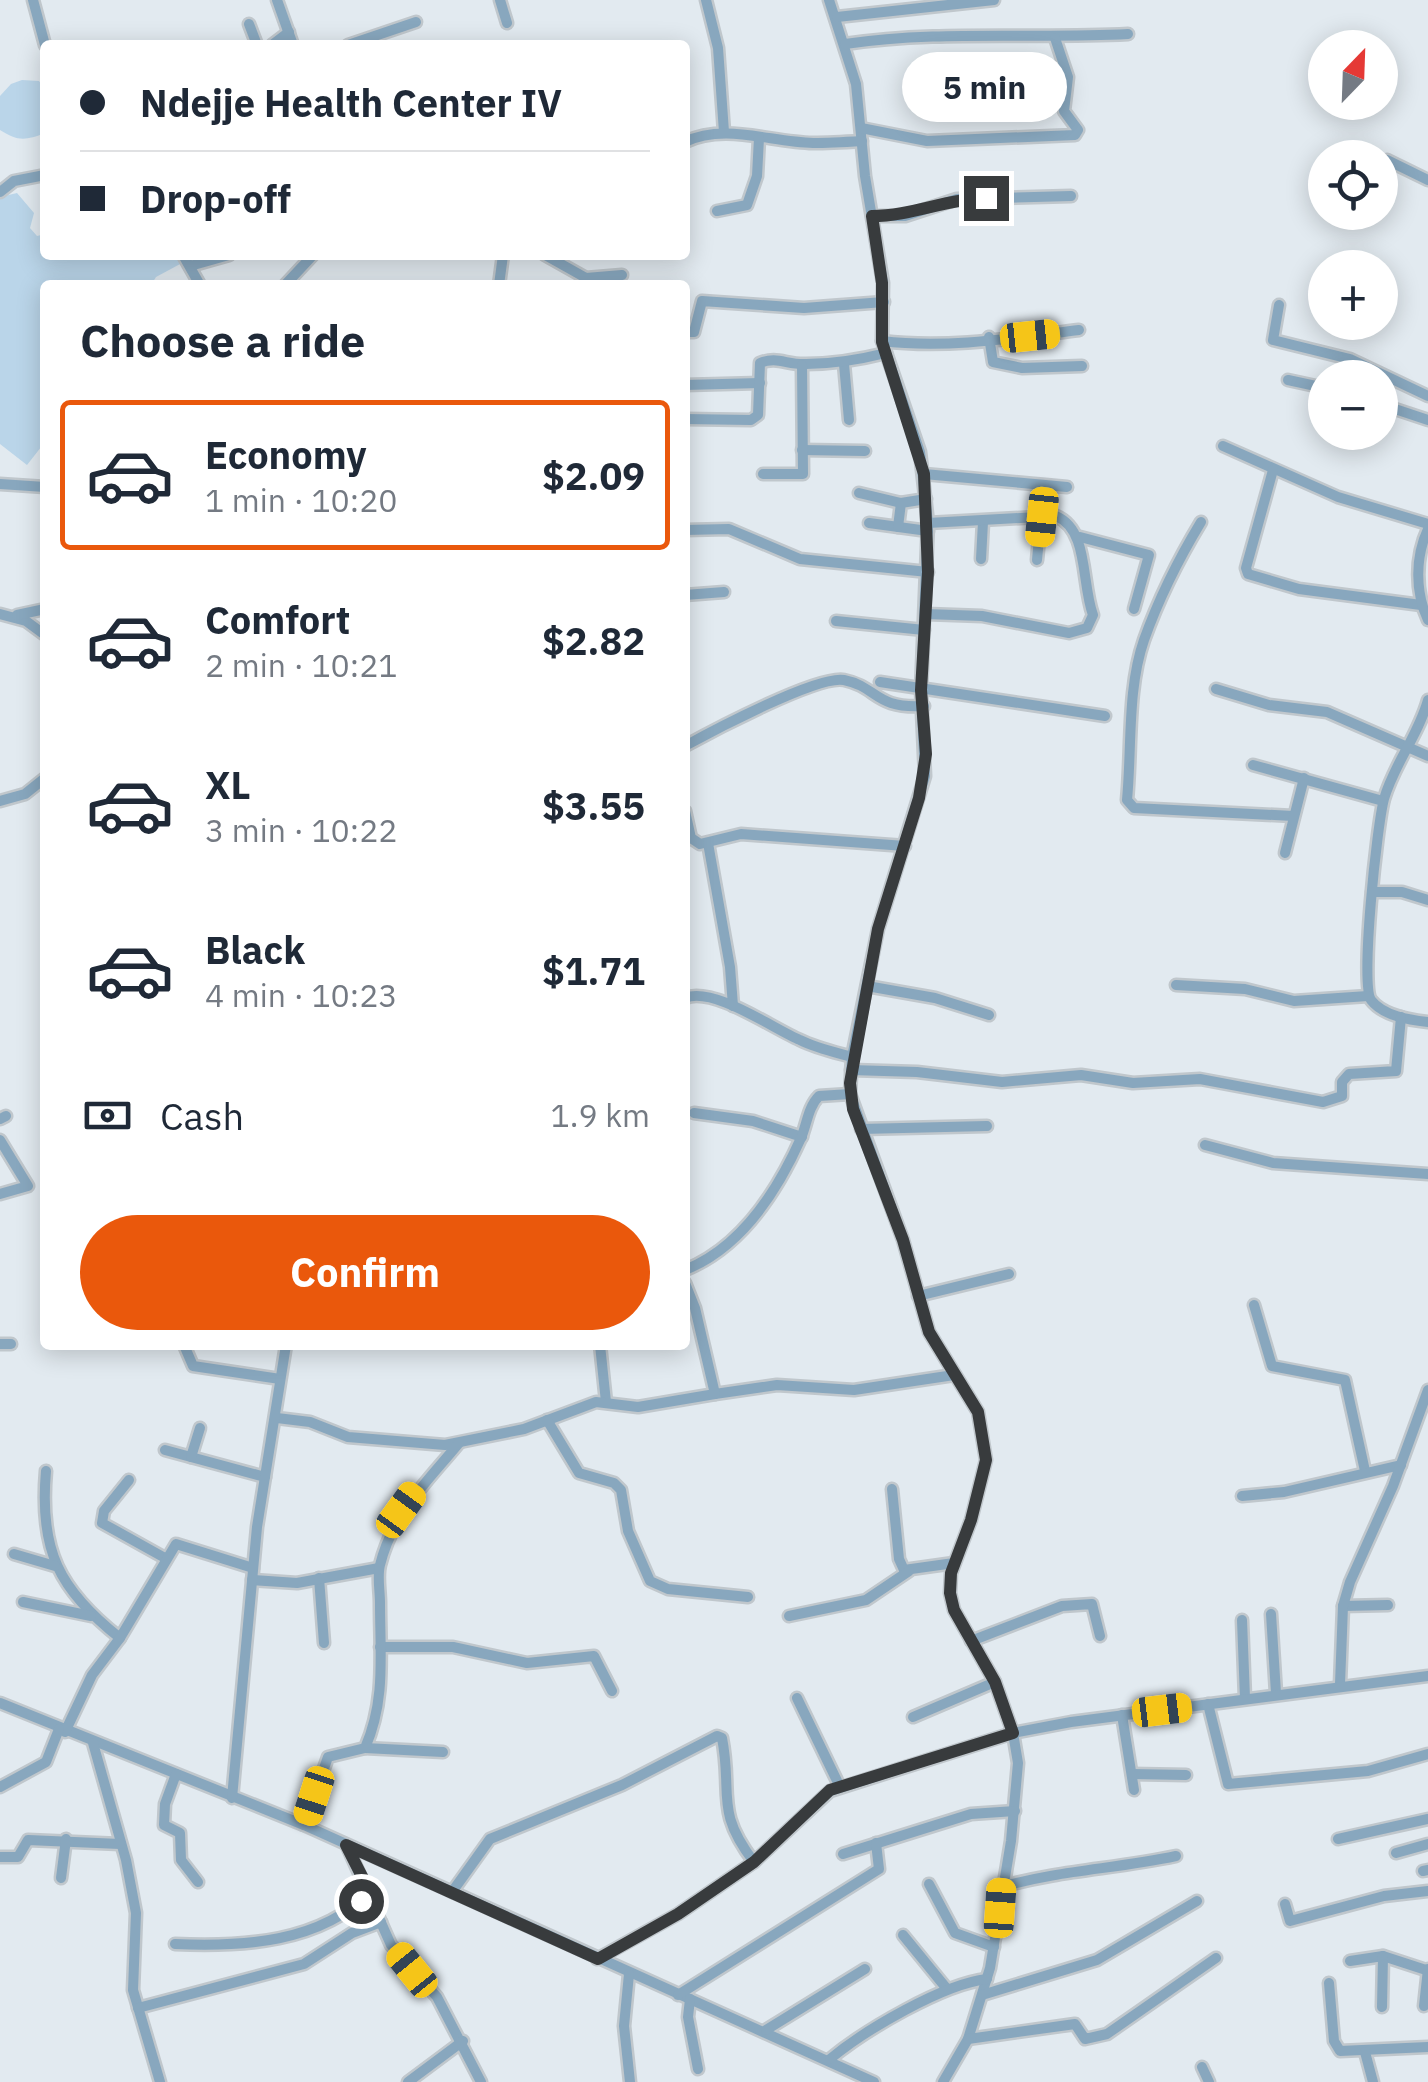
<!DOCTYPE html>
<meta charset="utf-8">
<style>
:root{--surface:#fff;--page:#f6f6f7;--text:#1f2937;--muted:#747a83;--line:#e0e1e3;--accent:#ea580c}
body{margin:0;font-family:"IBM Plex Sans",sans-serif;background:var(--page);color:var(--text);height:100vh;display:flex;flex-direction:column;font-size:38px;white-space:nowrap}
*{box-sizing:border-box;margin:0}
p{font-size:32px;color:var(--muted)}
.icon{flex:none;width:55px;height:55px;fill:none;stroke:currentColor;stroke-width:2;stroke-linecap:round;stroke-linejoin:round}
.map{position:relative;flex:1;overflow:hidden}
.side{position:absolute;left:40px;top:280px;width:650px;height:1070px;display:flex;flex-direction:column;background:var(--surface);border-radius:10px;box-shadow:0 5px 25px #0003}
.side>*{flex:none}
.hud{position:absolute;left:40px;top:40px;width:650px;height:220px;border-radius:10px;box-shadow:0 5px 25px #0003;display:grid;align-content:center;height:220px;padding:0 40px;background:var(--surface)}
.needle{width:65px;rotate:23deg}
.buttons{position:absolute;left:1308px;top:30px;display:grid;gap:20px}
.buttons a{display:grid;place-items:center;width:90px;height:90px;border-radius:50%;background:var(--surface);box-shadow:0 5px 25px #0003;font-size:50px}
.end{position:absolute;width:45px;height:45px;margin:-22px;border:12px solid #383b3d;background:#fff;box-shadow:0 0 0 5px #fff}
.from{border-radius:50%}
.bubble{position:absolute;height:70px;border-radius:35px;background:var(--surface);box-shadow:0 5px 25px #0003;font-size:32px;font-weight:800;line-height:70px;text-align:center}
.car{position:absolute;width:30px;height:60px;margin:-30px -15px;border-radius:12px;box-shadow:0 0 8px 2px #0007;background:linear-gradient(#f5c518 24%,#345 0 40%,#f5c518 0 76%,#345 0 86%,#f5c518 0)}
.hud b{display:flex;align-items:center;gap:35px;height:95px;font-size:38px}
.hud b+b{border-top:2px solid var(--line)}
.hud i{width:25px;height:25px;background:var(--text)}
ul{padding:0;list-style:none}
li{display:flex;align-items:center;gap:30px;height:150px;margin:0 20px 15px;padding:0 20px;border:5px solid transparent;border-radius:10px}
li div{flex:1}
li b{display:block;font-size:38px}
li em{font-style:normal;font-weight:800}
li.selected{border-color:var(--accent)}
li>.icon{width:90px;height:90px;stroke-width:1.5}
h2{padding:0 40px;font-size:45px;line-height:120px}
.pay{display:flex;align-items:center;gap:25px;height:110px;padding:0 40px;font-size:38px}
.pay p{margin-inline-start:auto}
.cta{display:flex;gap:20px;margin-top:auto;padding:20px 40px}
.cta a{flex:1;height:115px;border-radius:60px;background:var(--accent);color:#fff;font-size:40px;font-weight:800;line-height:115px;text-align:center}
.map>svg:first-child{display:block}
.green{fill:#bad5e9}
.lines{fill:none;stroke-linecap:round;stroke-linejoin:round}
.street-casing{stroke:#c0c7cc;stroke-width:15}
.street{stroke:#88a7be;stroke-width:10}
.route{stroke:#383b3d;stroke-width:12}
</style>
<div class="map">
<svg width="1428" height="2082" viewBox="0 0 1428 2082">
<rect width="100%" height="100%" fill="#e2eaf0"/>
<g class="green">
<path d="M22,80L39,81L45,90V133C25,141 17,141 0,130V96L11,84Z"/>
<polygon points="17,193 34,213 30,228 37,236 45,234 45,255 177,255 182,263 156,277 151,285 45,285 45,442 27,465 0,444 0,197"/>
</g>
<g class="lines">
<g class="street-casing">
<g id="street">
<polyline points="33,0 45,45"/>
<polyline points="277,0 293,45"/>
<polyline points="500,0 507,23"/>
<polyline points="706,0 718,48 724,132"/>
<polyline points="829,0 856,84 865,176 883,283 882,341 920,452 928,523 921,690 925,776 878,929 852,1057 850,1094 903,1240 929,1332 978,1412 986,1460 971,1520 951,1573 950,1593 954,1610 995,1682 1013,1733 1018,1763 1011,1841 990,1968 968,2039 943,2082"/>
<polyline points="837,17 994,0"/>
<polyline points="249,24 257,45"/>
<path d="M845,44C939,30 1033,39 1128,34"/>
<polyline points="272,45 289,32"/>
<polyline points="348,45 416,22"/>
<polyline points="861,128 927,141 1075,135 1078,130 1064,111 1068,77 1055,38"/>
<path d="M685,142C724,123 770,142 813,143C829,143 846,142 862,141"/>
<polyline points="1387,160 1428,180"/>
<polyline points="0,192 14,181 45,175"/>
<polyline points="717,211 747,205 757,176 759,138"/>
<polyline points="872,216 905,216 957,199 1071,196"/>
<polyline points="183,255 200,285"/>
<polyline points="545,255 586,278 622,275"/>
<polyline points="190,266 229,255"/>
<polyline points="285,285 313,255"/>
<polyline points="499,285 503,255"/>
<polyline points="1279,305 1273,340 1350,359 1428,396"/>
<polyline points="685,332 694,332 702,301 804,308 884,302"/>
<polyline points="989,337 993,362 1022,368 1082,366"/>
<path d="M882,341C947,349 1014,338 1079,330"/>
<polyline points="844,364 849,420"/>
<polyline points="1288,380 1325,388"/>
<polyline points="685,385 760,383"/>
<polyline points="1380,404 1428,420"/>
<path d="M685,419L751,420L758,415L760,363C777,356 787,365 806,364C834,364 858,360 886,353"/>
<polyline points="1223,446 1338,497 1428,524"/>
<polyline points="802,450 865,451"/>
<polyline points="1273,470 1246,568 1248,574 1299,589 1421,605"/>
<polyline points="763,474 803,474 802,365"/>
<polyline points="924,474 1067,487"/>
<polyline points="0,484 45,487"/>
<polyline points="859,493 901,503"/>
<path d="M1201,522C1178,560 1159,598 1144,640C1127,689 1132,748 1127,800L1134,808L1293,816"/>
<polyline points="869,523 928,531"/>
<polyline points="898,527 901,503 926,499"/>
<path d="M1428,529C1415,557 1415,592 1428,620"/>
<polyline points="685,530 729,529 800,559 928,572"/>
<polyline points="1080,537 1149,555 1134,609"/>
<polyline points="981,559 983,522"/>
<polyline points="1037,560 1041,517"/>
<polyline points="685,595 724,592"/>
<polyline points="0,614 26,621 45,635"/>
<path d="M926,614L982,616L1069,633L1087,628L1093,615C1081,582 1089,530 1056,516L928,523"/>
<polyline points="17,615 45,609"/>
<polyline points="836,621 924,630"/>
<polyline points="880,682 1105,716"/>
<polyline points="1216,689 1269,705 1327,712 1428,756"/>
<path d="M1428,700C1418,736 1394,764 1384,799C1377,825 1360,984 1371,1000C1383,1016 1410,1020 1428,1022"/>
<path d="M685,746C712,731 818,675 844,680C878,687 874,709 924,706"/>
<polyline points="1253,765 1383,801"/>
<polyline points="0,801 25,794 45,778"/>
<polyline points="685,811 691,838 700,844 741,834 905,846"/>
<polyline points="708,843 730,967 733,1006"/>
<polyline points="1285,853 1304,778"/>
<polyline points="1372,892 1402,892 1428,900"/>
<polyline points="1176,985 1245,989 1294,1001 1368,996"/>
<polyline points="867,986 935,998 989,1015"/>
<path d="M685,998C713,986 772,1028 800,1040C816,1048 834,1052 852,1057"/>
<polyline points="851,1070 917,1072 1002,1082 1081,1075 1133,1083 1200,1079 1323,1102 1342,1096 1342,1082 1349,1074 1396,1071 1401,1017"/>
<polyline points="694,1113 753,1121 802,1137"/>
<polyline points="0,1119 6,1116"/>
<polyline points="861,1129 987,1126"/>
<polyline points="0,1140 28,1186 0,1194"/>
<polyline points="1205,1145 1273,1163 1428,1174"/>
<path d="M685,1270C740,1248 777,1192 801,1138C807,1124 808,1107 819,1096L850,1094"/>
<polyline points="918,1296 1009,1274"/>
<polyline points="1254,1305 1272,1366 1345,1380 1365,1471"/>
<polyline points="0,1344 11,1344"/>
<polyline points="184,1345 193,1366 280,1379"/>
<polyline points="600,1345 606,1402"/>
<polyline points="715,1394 777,1385 854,1390 954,1375"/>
<polyline points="277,1418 310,1422 348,1437 445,1445 524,1429 596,1402 638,1407 715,1394 695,1308 685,1283"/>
<polyline points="547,1420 579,1473 614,1483 621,1490 628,1531 650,1581 668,1589 748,1597"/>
<polyline points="165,1450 265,1477"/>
<polyline points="191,1457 200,1428"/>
<path d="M46,1471C39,1550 59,1590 120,1638"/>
<polyline points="129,1480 104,1511 102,1523 165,1558"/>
<polyline points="892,1489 899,1559 904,1570 954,1563"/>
<polyline points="1242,1496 1284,1492 1401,1465"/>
<polyline points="14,1554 55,1566"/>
<polyline points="319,1578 324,1643"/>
<polyline points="252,1580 297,1583 379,1568"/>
<polyline points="23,1602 91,1616"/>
<polyline points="1343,1606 1388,1605"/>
<polyline points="1271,1614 1276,1693"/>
<polyline points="789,1616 866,1600 909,1571"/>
<polyline points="1242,1620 1245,1698"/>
<polyline points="971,1641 1062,1606 1092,1604 1100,1636"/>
<polyline points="380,1647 453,1647 527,1663 594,1656 612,1691"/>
<polyline points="1340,1684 1343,1606 1350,1582 1393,1486 1428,1390"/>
<polyline points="797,1698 840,1787"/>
<polyline points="0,1703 304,1825 874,2082"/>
<polyline points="1208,1704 1228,1784 1368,1771 1428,1754"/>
<polyline points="1122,1715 1134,1790"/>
<polyline points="913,1717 995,1682"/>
<polyline points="65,1732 92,1675 120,1638 176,1544 253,1568"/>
<polyline points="93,1743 126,1860 136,1913 133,1990 160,2082"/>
<polyline points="365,1748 443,1752"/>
<polyline points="176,1774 165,1804 164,1825 180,1833 181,1860 198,1882"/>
<polyline points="1132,1774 1186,1775"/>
<polyline points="0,1787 46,1762 59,1729"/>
<polyline points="232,1798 257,1527 286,1345"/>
<path d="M304,1825L328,1757L365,1748C386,1700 380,1655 380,1603C380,1591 377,1576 380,1565C393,1513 426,1483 459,1443"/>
<polyline points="1338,1839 1428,1819"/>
<polyline points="347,1846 391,1945 437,1997 481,2082"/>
<polyline points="1396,1853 1428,1844"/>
<polyline points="843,1854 971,1814 1015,1811"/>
<polyline points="0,1857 18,1857 28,1840 120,1844"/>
<polyline points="1423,1871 1428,1870"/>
<polyline points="61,1878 66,1839"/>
<polyline points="929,1884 955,1933 994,1947"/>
<path d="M1001,1887C1061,1870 1115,1869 1176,1856"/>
<path d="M452,1892L490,1839L622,1785L717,1736L722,1738C733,1794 714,1810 754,1862"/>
<polyline points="1285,1904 1290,1921 1384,1896 1428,1891"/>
<polyline points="903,1935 947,1989"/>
<path d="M175,1944C242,1947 320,1943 370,1892"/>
<polyline points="597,1959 678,1914 754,1862 830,1791 1013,1733 1071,1722 1428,1676"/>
<polyline points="1350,1961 1383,1956 1426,1970"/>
<polyline points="629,1974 624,2026 630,2082"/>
<polyline points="1329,1983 1334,2041 1340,2051 1428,2047"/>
<polyline points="678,1995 879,1869 876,1843"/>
<polyline points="982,1995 1097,1960 1197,1901"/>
<polyline points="690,1999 688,2017 698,2069"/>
<polyline points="1424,2006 1428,1969"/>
<polyline points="1382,2007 1383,1956"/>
<polyline points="138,2008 304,1964 352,1933 381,1922"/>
<polyline points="766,2030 865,1969"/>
<polyline points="968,2039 1075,2024 1085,2039 1107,2034 1216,1958"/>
<polyline points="1365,2052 1373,2082"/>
<path d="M830,2059C865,2030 943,1984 987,1979"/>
<polyline points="1202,2067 1209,2082"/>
<polyline points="408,2082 463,2041"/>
</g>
</g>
<use href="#street" class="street"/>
</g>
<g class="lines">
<path class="route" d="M361,1901L370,1892L346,1845L598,1959L678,1914L754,1862L830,1790L1013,1733L995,1682L954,1610L950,1593L951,1573L971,1520L986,1460L978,1412L929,1332L903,1240L853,1109L850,1083L878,929L919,798L926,754L921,690L928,572L924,474L882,342V283L872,216C912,216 945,199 986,198"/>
</g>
</svg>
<div class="buttons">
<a><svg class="needle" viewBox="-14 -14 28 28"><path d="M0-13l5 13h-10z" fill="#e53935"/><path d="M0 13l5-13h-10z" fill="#747a83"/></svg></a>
<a><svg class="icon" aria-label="locate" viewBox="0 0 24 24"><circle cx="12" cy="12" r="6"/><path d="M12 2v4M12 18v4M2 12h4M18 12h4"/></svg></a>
<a>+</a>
<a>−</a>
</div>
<i class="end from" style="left:361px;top:1901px"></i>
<i class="end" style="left:986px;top:198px"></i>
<div class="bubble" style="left:902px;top:52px;width:165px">5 min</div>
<i class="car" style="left:1030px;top:336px;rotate:84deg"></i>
<i class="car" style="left:1042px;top:517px;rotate:186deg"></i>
<i class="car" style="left:401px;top:1510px;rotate:36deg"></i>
<i class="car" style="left:1162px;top:1710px;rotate:83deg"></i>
<i class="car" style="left:314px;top:1796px;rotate:198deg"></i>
<i class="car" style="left:1000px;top:1908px;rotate:4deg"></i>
<i class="car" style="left:412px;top:1970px;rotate:321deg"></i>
<div class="hud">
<b><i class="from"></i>Ndejje Health Center IV</b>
<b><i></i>Drop-off</b>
</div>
<section class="side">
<h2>Choose a ride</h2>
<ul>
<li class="selected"><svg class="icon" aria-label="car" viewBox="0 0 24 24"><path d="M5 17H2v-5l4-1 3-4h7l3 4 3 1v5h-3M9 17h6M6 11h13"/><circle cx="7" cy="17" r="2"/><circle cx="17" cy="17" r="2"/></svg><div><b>Economy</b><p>1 min · 10:20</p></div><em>$2.09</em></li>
<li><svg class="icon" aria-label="car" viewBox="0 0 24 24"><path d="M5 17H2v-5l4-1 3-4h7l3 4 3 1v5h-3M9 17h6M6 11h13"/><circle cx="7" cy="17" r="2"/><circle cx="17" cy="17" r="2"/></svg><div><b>Comfort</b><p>2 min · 10:21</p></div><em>$2.82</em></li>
<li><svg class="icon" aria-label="car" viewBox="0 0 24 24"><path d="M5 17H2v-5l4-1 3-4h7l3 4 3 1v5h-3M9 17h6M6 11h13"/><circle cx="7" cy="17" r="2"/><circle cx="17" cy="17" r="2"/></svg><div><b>XL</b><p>3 min · 10:22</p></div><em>$3.55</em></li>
<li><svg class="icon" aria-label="car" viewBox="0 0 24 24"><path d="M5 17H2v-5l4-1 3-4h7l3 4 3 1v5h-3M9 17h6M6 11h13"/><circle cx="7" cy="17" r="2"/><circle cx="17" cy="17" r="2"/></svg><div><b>Black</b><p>4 min · 10:23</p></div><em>$1.71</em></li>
</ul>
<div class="pay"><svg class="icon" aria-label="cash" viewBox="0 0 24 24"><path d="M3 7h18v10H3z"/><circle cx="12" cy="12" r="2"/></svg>Cash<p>1.9 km</p></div>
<div class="cta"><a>Confirm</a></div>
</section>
</div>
